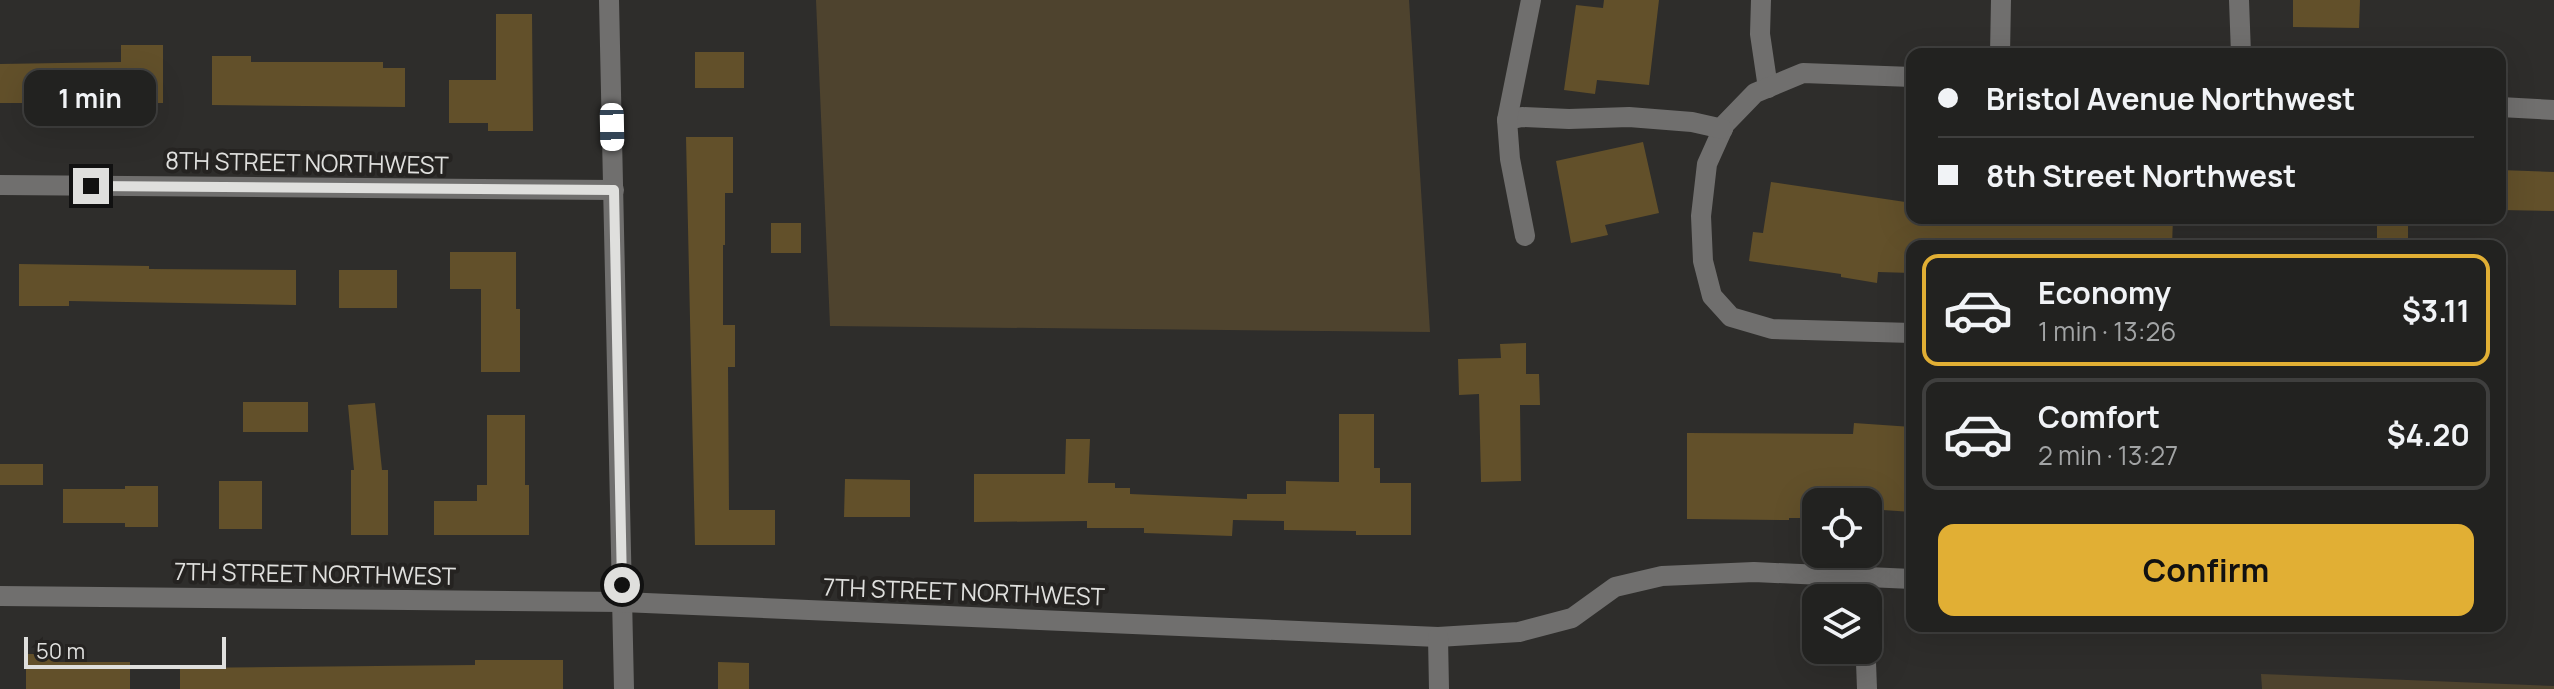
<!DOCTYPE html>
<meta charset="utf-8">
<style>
:root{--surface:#222220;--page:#2e2f2d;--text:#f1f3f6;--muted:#a2a4a5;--line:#3f3f3e;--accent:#e1af34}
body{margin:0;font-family:Manrope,sans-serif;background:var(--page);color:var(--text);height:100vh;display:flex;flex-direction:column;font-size:30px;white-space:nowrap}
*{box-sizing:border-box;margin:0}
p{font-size:26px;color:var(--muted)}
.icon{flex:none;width:44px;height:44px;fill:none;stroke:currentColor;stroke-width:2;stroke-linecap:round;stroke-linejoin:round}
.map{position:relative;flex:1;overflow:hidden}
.sheet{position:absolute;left:1906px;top:240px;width:600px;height:392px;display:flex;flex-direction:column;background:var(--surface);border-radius:16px;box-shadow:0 8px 32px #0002,0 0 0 2px var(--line)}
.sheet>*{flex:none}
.hud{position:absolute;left:1906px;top:48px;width:600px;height:176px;border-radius:16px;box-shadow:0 8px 32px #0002,0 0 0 2px var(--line);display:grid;align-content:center;height:176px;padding:0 32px;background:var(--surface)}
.tools{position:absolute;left:1802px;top:488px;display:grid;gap:16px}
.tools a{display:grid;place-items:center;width:80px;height:80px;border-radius:16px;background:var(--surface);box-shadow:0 8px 32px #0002,0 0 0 2px var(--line);font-size:40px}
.scale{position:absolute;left:24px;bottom:20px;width:202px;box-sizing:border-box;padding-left:8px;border:4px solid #dfdfdd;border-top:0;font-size:22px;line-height:28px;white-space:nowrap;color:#dfdfdd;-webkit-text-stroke:6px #252321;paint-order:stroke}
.end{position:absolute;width:36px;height:36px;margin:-18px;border:10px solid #dfdfdd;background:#111;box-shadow:0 0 0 4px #111}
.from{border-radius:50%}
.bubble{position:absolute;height:56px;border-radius:16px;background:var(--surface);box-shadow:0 8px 32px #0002,0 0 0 2px var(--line);font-size:26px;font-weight:700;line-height:56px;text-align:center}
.car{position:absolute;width:24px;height:48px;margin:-24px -12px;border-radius:10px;box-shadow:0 0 6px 2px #0007;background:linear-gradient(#fff 24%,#345 0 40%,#fff 0 76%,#345 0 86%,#fff 0)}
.hud b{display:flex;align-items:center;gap:28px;height:76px;font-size:30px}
.hud b+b{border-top:2px solid var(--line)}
.hud i{width:20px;height:20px;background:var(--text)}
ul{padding:14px 0 0;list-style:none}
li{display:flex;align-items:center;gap:24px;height:112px;margin:0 16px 12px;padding:0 16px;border:4px solid var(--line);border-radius:16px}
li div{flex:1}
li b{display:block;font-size:30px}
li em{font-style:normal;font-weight:700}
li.selected{border-color:var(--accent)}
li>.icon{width:72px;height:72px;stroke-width:1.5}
.action{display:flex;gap:16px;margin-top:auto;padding:16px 32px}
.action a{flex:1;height:92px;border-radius:16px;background:var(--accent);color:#111;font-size:32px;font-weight:700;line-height:92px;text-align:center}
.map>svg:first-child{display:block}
.green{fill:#4e432e}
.building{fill:#62502a}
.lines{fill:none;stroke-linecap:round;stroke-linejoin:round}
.minor{stroke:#706f6e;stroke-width:20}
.route{stroke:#dfdfdd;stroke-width:10}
.labels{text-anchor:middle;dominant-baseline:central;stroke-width:8;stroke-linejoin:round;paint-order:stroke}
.street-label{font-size:24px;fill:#dfdfdd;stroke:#252321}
</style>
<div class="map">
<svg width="2554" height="689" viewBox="0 0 2554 689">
<rect width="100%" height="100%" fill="#2e2d2b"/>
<g class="green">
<polygon points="816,0 1409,0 1430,332 830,326"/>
<polygon points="2261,674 2554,686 2554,689 2262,689"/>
</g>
<g class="building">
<polygon points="1604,0 1659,0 1649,85 1597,80 1595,94 1564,90 1576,5 1603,8"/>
<polygon points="2293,0 2360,0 2359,28 2293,27"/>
<polygon points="496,14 532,14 533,131 488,131 488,123 449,123 449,80 496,80"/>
<polygon points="121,45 163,45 163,103 0,103 0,64 121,62"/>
<rect x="695" y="52" width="49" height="36"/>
<polygon points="212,56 251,56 251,62 383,62 383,68 405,68 405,107 212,105"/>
<polygon points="686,137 733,137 733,193 725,193 725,245 723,245 723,325 735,325 735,367 728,367 729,510 775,510 775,545 695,545"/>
<polygon points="1643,142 1659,213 1605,225 1608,235 1571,243 1556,161"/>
<polygon points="2500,170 2554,172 2554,211 2500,210"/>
<polygon points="1771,182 1912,203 1912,218 2173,218 2172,246 1912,246 1912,273 1878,272 1877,283 1841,277 1841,274 1749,261 1753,232 1763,233"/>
<rect x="2377" y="218" width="31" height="28"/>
<rect x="771" y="223" width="30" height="30"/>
<polygon points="450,252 516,252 516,309 520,309 520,372 481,372 481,289 450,289"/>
<polygon points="19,264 149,266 149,269 296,270 296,305 69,301 69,306 19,306"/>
<rect x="339" y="270" width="58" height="38"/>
<polygon points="1526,343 1526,374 1539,374 1540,405 1520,405 1521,481 1481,482 1479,394 1459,395 1458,359 1501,358 1500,344"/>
<rect x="243" y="402" width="65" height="30"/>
<polygon points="375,403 382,470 388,470 388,535 351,535 351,470 354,470 348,405"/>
<polygon points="1339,414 1374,414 1374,468 1380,468 1380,483 1411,483 1411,535 1356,535 1356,531 1284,530 1284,521 1233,520 1232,536 1144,533 1144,528 1087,528 1087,521 974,522 974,474 1065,474 1066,439 1090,439 1088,483 1115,483 1115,488 1130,488 1130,494 1247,499 1247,494 1286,494 1286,481 1339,482"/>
<polygon points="487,415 525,415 525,485 529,485 529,535 434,535 434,501 477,501 477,485 487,485"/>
<polygon points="1854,423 1912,427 1912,512 1868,509 1868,502 1816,502 1816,518 1789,518 1789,520 1687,519 1687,433 1853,434"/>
<rect x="0" y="464" width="43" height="21"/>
<polygon points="845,479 910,480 910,517 844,517"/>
<rect x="219" y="481" width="43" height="48"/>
<polygon points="125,486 158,486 158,527 125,527 125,523 63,523 63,489 125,489"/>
<polygon points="26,654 55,654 55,662 130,662 130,689 26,689"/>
<polygon points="475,660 563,660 563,689 180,689 180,668 475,665"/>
<polygon points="718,662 749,663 749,689 718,689"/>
</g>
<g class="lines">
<g class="minor">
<polyline points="609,0 624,689"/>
<polyline points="1761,0 1760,34 1768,88"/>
<polyline points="2239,0 2241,54"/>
<polyline points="2000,54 2001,0"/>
<polyline points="1912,77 1803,73 1755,93 1725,124 1707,164 1701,216 1703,261 1712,296 1731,317 1772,329 1912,333"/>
<polyline points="2500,107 2554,110"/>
<polyline points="1507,120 1522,117 1569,119 1629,117 1692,122 1723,129"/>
<polyline points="0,185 614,190"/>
<polyline points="1525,236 1510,159 1507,120 1531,0"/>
<polyline points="0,596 622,602 1438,637 1519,632 1572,618 1615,587 1662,576 1754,572 1912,579"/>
<polyline points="1438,637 1439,689"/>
<polyline points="1866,662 1867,689"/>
</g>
</g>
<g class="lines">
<polyline class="route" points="91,186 614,190 622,585"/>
</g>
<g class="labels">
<g class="street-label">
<text transform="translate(307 162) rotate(1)">8TH STREET NORTHWEST</text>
<text transform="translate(315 573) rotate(1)">7TH STREET NORTHWEST</text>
<text transform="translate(964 591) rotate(2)">7TH STREET NORTHWEST</text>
</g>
</g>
</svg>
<div class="tools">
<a><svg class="icon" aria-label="locate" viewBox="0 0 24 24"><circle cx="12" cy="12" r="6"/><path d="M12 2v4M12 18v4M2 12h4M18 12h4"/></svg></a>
<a><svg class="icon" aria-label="layers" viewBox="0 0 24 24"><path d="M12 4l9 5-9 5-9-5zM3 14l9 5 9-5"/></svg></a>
</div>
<div class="scale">50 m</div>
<i class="end from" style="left:622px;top:585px"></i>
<i class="end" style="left:91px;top:186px"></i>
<div class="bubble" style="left:24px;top:70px;width:132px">1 min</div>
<i class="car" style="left:612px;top:127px;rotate:179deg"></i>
<div class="hud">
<b><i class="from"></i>Bristol Avenue Northwest</b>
<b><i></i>8th Street Northwest</b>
</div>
<section class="sheet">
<ul>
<li class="selected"><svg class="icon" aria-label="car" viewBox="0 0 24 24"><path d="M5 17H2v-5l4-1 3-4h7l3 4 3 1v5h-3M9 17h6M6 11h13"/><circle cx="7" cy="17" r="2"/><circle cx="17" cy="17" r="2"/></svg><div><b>Economy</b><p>1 min · 13:26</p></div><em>$3.11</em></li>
<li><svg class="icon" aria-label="car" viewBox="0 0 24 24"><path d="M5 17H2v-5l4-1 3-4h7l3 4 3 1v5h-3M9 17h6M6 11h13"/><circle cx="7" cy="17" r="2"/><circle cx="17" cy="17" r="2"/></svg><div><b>Comfort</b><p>2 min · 13:27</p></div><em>$4.20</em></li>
</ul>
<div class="action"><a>Confirm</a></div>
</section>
</div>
